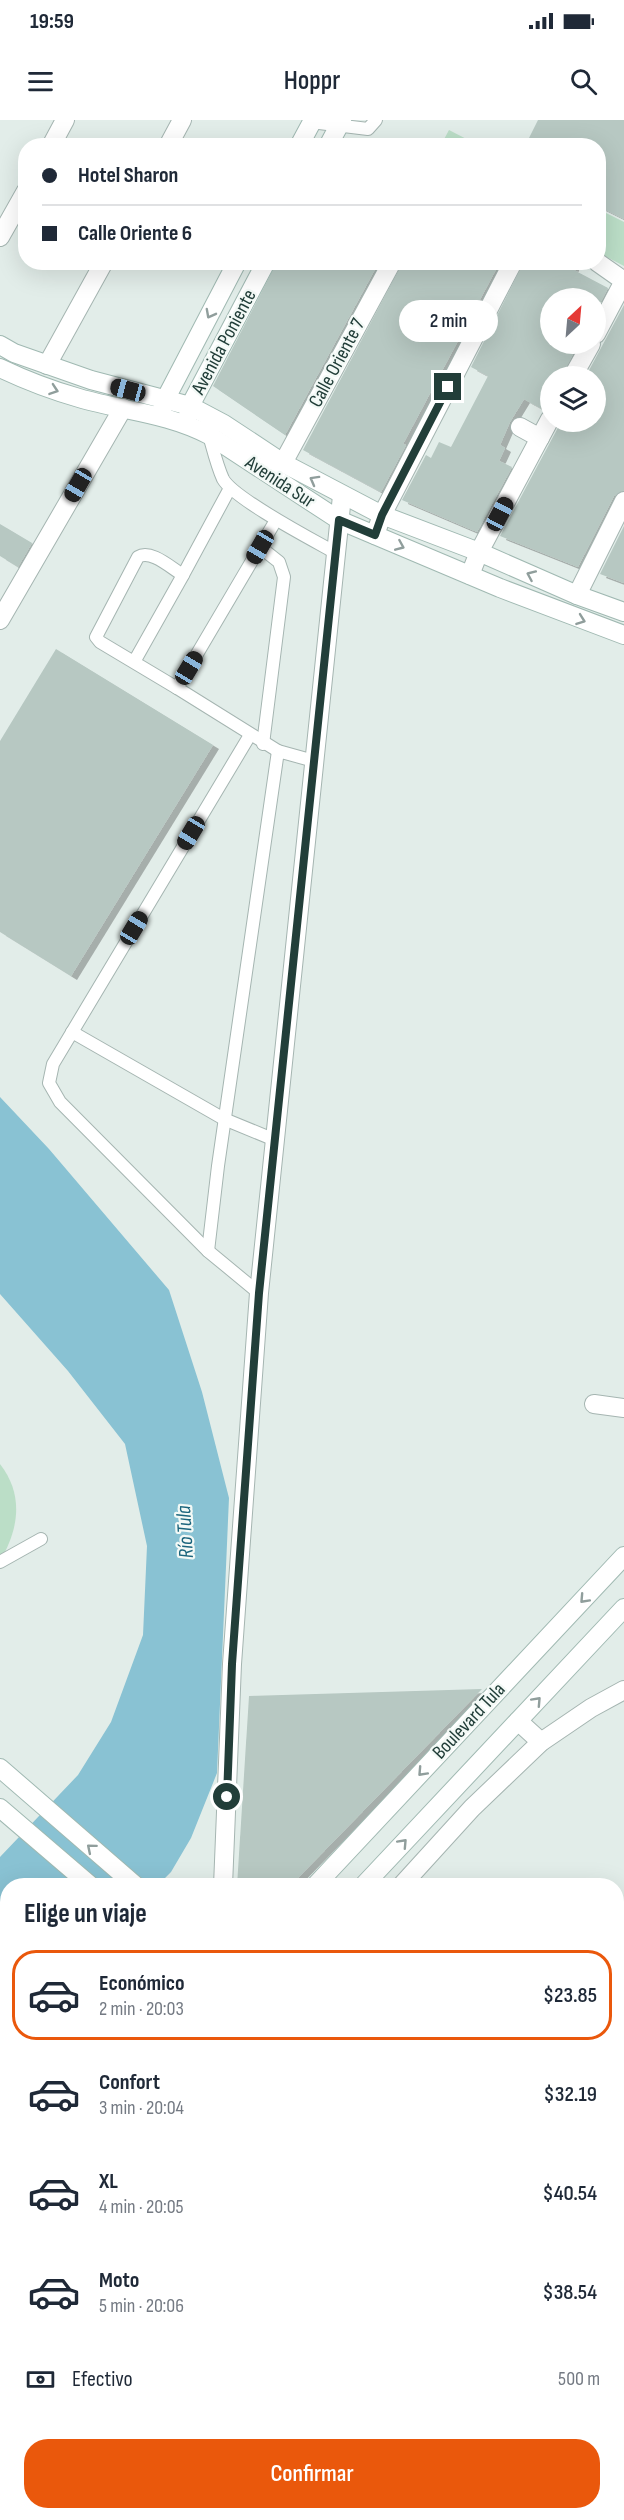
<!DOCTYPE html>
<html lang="es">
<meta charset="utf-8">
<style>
:root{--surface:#fff;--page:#f2f2f3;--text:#1f2937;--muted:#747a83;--line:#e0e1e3;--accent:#ea580c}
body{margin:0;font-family:"Sofia Sans Condensed",sans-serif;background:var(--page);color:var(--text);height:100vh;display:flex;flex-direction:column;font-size:22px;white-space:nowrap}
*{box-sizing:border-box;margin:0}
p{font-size:20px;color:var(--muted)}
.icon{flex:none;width:33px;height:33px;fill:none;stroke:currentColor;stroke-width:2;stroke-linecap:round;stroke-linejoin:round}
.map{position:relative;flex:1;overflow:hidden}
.details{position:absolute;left:0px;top:1758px;width:624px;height:642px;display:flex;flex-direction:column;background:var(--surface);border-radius:24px 24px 0 0;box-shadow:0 6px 24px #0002}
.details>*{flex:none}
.hud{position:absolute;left:18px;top:18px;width:588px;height:132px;border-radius:24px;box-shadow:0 6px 24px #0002;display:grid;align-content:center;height:132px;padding:0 24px;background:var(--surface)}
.needle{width:39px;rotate:26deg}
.fabs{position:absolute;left:540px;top:168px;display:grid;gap:12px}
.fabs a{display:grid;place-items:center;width:66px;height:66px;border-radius:50%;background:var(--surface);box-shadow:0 6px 24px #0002;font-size:30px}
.end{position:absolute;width:27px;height:27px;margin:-14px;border:8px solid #223e39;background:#fff;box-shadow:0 0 0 3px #fff}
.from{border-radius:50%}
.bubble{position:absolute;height:42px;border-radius:21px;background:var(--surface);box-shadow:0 6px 24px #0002;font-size:20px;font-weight:600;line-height:42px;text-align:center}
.car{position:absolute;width:18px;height:36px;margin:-18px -9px;border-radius:8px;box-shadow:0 0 4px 2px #0007;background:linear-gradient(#222 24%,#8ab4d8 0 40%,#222 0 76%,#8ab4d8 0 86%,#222 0)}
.hud b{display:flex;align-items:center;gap:21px;height:57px;font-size:22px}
.hud b+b{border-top:2px solid var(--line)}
.hud i{width:15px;height:15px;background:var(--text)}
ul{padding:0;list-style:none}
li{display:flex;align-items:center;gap:18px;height:90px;margin:0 12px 9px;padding:0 12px;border:3px solid transparent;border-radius:24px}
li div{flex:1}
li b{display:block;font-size:22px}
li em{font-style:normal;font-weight:600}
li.current{border-color:var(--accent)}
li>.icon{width:54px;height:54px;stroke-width:1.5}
h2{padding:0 24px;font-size:27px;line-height:72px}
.pay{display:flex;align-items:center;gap:15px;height:66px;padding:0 24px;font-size:22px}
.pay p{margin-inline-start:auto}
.action{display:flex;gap:12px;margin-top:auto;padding:12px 24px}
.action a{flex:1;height:69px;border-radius:24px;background:var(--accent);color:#fff;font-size:24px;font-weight:600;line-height:69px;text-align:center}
.status{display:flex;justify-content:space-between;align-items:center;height:42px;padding:0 30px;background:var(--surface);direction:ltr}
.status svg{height:16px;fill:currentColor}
header{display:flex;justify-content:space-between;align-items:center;height:78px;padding:0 24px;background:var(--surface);font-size:27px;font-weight:600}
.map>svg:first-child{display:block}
.green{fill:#bbdec7}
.water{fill:#89c2d3}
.building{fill:#b7c8c2;filter:url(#shadow)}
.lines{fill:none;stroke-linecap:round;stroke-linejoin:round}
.lane-casing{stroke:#a5b5b1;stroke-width:14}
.street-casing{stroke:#a5b5b1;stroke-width:20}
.secondary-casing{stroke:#a0b9b2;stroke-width:20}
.primary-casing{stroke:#c1c9c8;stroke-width:20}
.lane{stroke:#fff;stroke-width:12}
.street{stroke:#fff;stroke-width:18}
.secondary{stroke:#fff;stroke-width:18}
.primary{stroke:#66a398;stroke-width:18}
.oneway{stroke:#909e9c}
.route{stroke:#223e39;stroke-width:8}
.labels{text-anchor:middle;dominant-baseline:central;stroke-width:4.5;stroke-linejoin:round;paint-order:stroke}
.street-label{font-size:20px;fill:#223e39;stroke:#f3f9f6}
.water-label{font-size:21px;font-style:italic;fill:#1a647c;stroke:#f3f9f6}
</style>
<div class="status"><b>19:59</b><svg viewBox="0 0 49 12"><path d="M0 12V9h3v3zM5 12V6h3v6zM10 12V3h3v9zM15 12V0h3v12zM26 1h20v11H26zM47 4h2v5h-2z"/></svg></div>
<header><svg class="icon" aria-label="menu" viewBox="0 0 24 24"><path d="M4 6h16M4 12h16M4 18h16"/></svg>Hoppr<svg class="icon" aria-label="search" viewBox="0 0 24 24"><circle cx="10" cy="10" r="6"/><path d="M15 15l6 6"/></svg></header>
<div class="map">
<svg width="624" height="2400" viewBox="0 0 624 2400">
<defs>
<filter id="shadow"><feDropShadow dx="6" dy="4" stdDeviation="0" flood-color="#0004"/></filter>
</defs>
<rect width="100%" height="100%" fill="#e2ede9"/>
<g class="green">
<polygon points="449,10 478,25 441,25"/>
<polygon points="598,89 624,102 624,146 599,133"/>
<path d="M0,1344C24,1375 19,1409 0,1441Z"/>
<polygon points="624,2084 624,2334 617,2337 616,2091"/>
</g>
<polygon class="water" points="0,977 49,1029 169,1170 202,1272 229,1378 217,1653 191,1718 171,1752 158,1765 8,1766 7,1871 0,1875 0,1737 78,1655 111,1602 143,1515 147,1426 125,1324 68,1251 0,1174"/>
<g class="building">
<polygon points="538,0 624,0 624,99 598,86 598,26 525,26"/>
<polygon points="277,142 379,142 285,315 213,266"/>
<polygon points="403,142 500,142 403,324 406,325 381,372 303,330"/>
<polygon points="524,142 575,142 572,149 608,168 596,191 596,178 550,178 550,224 578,224 562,256 550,256 550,288 544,290 524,279 510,302 500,325 505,328 499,341 512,347 477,412 402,380 426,335 431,338 439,322 451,327 488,256 471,247"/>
<polygon points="624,185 624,370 614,376 578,447 500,416 561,302 596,302 596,256 586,256"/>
<polygon points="0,404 32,423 18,447 0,436"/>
<polygon points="624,406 624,463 600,454"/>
<polygon points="56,529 213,625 71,856 0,812 0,621"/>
<polygon points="482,1569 290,1766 237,1766 249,1576"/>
</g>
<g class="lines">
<g class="lane-casing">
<g id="lane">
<polyline points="311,2 368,9 376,0"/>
<path d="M209,315C213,329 217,346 223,359C234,379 313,420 336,433"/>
<polyline points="276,400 177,568 278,631"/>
<polyline points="260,427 279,442 284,457 263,624"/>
<polyline points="183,455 230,368"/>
<path d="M134,542L183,455C171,448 151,429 138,437L96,517L100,522L177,568"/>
<polyline points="250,615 53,944 49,963 60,982 208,1131 259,1173"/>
<polyline points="72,912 224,999 275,1020"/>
<polyline points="208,1131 218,1046 278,631 314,641"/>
<polyline points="0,1442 41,1419"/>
<polyline points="520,2392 526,2400"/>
<polyline points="420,2400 422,2392"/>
</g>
</g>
<g class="street-casing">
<g id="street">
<polyline points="51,26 65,0"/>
<polyline points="168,26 182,0"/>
<polyline points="0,117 26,71"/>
<polyline points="596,214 624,161 597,142"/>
<polyline points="47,245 104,142"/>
<polyline points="573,256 591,224"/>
<polyline points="520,307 540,318"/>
<polyline points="283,343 392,142"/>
<polyline points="375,415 382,395 513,142"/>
<polyline points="470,455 479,432 550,299"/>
<polyline points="577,475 624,381"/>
<polyline points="0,500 123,288"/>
<polyline points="594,1284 624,1288"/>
<polyline points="518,1601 541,1622"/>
<polyline points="223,1766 232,1544 259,1173 342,376"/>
<polyline points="401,1766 472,1688 541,1622 591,1588 624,1570"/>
<polyline points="616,1804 624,1805"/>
<polyline points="0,2308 8,2312"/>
<polyline points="616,2362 624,2352"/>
<polyline points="65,2392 68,2400"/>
<polyline points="555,2392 561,2400"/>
<polyline points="105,2400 108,2392"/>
<polyline points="590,2400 595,2392"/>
</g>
</g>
<g class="secondary-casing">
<g id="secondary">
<polyline points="299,26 313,0"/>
<polyline points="328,26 342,0"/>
<polyline points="0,225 14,233 91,260 190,286 224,304 283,343 382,395 479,432 577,475 624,492"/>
<path d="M0,248C25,260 51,270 79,278C123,291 167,293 209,315L339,400L500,468L624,515"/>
<polyline points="162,290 165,280 237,142"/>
<polyline points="188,296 190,286 266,142"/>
<polyline points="0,1648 136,1766"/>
<polyline points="0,1688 91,1766"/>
<polyline points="315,1766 624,1436"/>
<polyline points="363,1766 624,1488"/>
</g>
</g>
<g class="primary-casing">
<g id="primary">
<polyline points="616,2006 624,1999"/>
<polyline points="616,2040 624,2033"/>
<polyline points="616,2077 624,2070"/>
<polyline points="191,2400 197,2392"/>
<polyline points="220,2400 227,2392"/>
<polyline points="252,2400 261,2392"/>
</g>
</g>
<use href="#lane" class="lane"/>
<use href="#street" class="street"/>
<use href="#secondary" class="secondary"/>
<use href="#primary" class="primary"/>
</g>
<defs><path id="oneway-chevron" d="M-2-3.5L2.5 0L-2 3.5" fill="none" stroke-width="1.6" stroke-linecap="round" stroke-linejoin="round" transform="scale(1.5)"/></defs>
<g class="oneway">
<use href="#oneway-chevron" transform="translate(210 194) rotate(118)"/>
<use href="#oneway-chevron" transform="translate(54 270) rotate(19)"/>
<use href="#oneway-chevron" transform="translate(314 360) rotate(-151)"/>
<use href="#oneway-chevron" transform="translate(400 426) rotate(23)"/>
<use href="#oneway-chevron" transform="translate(531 455) rotate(-156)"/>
<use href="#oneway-chevron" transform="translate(581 500) rotate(20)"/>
<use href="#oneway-chevron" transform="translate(584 1479) rotate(133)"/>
<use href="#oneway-chevron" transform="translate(537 1581) rotate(-47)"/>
<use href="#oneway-chevron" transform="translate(422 1652) rotate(133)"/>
<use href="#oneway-chevron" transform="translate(403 1723) rotate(-47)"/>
<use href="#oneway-chevron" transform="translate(91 1728) rotate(-140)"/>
</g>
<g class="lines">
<polyline class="route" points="227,1677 232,1544 259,1173 339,400 375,415 382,395 448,267"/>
</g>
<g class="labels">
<g class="street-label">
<text transform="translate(224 222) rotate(-62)">Avenida Poniente</text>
<text transform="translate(337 243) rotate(-62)">Calle Oriente 7</text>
<text transform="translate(280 362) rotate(33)">Avenida Sur</text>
<text transform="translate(469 1601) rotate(-47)">Boulevard Tula</text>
</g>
<g class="water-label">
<text transform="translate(185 1412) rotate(-93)">Río Tula</text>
</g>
</g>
</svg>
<div class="fabs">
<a><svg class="needle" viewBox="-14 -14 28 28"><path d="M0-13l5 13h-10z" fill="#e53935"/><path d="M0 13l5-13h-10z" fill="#747a83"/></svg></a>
<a><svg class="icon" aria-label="layers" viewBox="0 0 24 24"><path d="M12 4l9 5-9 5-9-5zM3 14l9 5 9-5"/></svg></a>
</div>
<i class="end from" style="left:227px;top:1677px"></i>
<i class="end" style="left:448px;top:267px"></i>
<div class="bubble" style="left:399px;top:180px;width:99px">2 min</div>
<i class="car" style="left:128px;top:270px;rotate:285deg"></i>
<i class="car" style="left:78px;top:365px;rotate:210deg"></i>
<i class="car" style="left:500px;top:394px;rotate:28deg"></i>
<i class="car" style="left:260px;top:427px;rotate:210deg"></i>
<i class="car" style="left:189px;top:548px;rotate:31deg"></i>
<i class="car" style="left:191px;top:713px;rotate:211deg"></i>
<i class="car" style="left:134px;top:808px;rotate:31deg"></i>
<div class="hud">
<b><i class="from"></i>Hotel Sharon</b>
<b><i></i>Calle Oriente 6</b>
</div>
<section class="details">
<h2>Elige un viaje</h2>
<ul>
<li class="current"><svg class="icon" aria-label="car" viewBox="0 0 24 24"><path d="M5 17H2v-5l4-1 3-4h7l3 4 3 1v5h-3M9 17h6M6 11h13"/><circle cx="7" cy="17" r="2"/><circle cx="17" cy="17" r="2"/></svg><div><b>Económico</b><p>2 min · 20:03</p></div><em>$23.85</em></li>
<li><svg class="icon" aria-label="car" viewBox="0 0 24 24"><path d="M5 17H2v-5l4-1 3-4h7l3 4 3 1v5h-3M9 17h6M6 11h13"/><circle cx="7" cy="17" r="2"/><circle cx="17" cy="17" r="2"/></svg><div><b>Confort</b><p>3 min · 20:04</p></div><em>$32.19</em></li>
<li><svg class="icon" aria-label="car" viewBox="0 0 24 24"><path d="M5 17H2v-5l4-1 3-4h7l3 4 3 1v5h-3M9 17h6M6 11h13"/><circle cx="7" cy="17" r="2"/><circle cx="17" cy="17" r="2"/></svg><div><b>XL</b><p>4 min · 20:05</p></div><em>$40.54</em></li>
<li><svg class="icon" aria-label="car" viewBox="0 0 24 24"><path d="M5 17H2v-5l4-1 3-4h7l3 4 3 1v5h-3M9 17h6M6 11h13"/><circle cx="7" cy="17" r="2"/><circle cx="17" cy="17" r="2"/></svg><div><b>Moto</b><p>5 min · 20:06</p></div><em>$38.54</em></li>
</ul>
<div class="pay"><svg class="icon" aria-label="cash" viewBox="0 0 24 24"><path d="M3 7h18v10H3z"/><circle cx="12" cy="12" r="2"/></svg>Efectivo<p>500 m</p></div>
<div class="action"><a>Confirmar</a></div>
</section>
</div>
